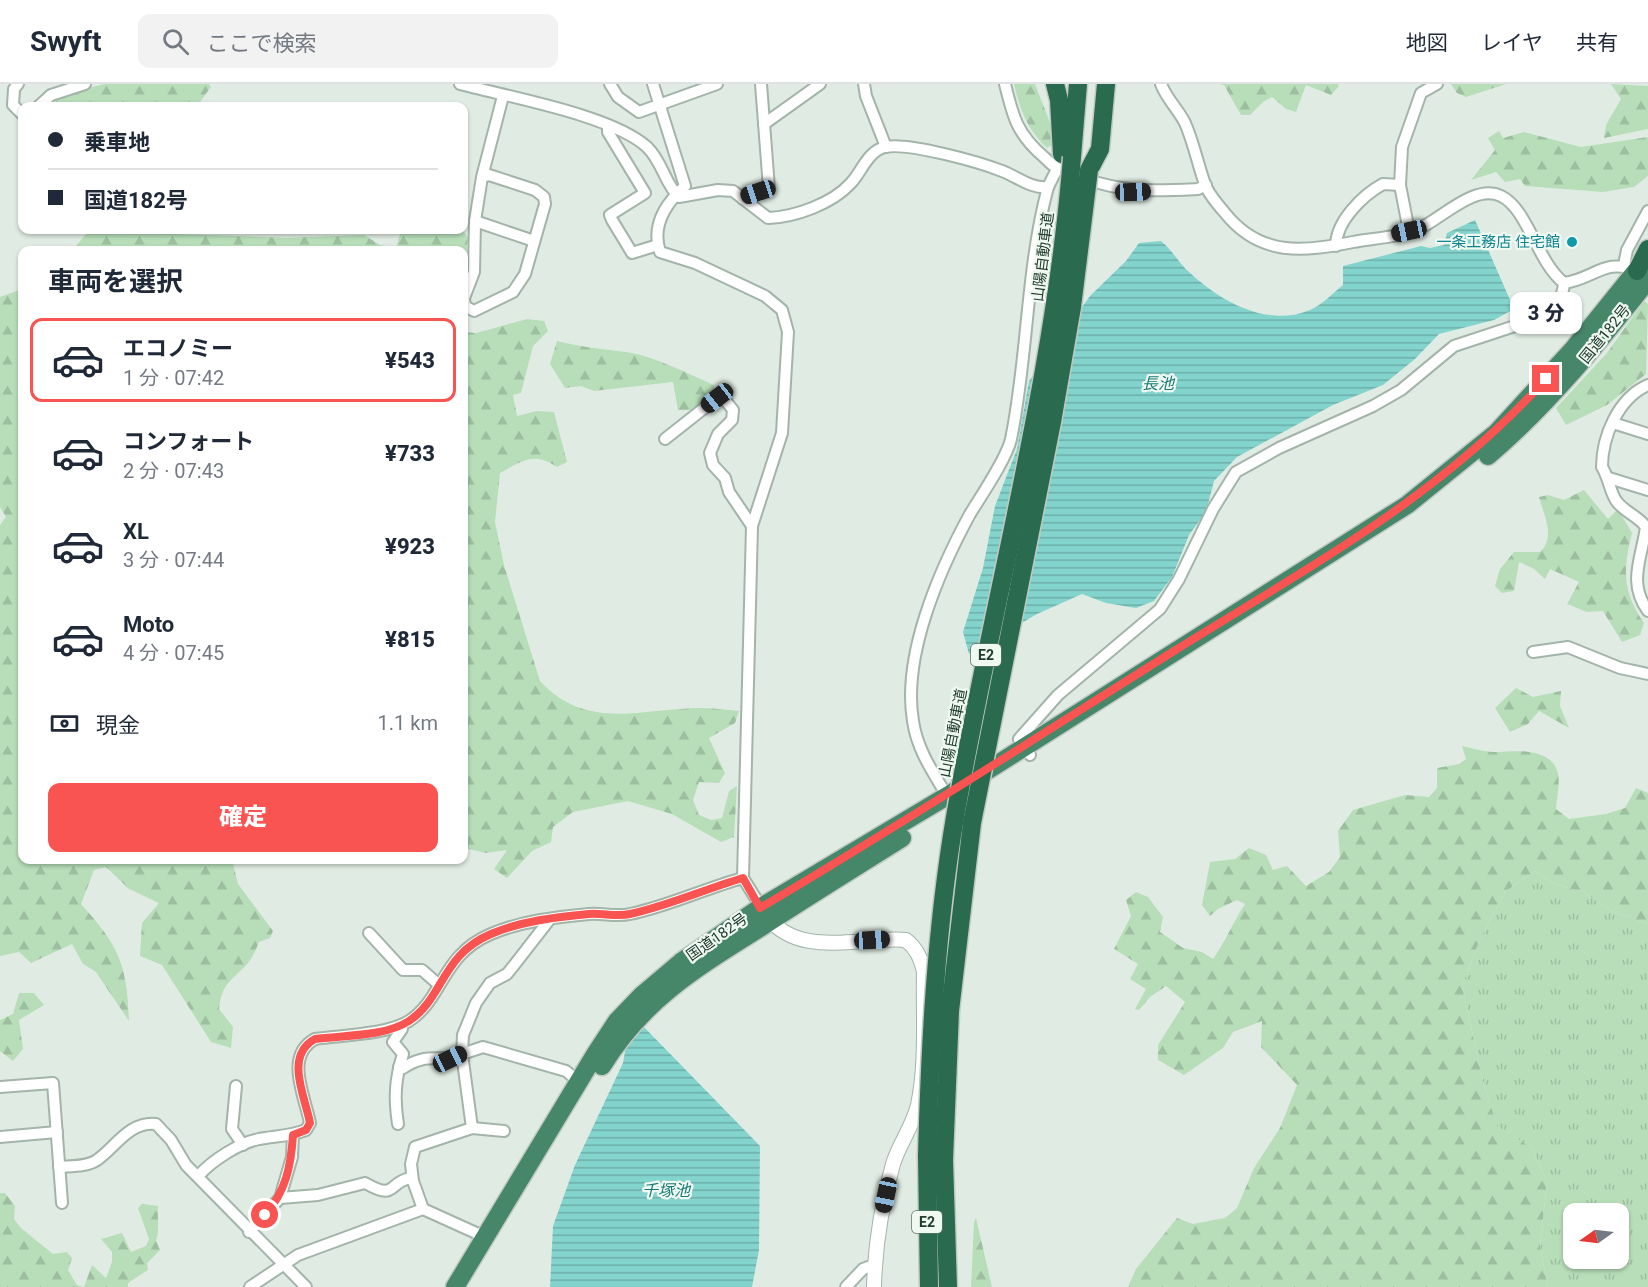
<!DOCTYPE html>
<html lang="ja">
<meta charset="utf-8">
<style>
:root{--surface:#fff;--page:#f2f2f3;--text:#1f2937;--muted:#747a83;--line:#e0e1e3;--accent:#f95451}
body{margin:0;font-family:Roboto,"Noto Sans JP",sans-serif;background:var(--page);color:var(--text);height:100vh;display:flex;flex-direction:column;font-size:22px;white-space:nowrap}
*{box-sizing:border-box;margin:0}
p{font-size:20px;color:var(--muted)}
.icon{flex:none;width:33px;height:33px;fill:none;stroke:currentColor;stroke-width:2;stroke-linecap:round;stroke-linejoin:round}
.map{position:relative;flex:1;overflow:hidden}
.side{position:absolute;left:18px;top:162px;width:450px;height:618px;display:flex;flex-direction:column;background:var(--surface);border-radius:12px;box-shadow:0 2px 4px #0004}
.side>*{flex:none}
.guide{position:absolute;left:18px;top:18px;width:450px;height:132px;border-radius:12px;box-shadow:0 2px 4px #0004;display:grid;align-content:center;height:132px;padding:0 30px;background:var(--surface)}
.needle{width:39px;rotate:256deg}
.fabs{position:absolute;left:1563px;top:1119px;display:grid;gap:12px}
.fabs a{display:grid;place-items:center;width:66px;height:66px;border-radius:12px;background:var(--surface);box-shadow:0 2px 4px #0004;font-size:30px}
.end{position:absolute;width:27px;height:27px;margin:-14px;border:8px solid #f95451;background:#fff;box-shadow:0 0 0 3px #fff}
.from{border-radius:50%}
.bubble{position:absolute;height:42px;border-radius:12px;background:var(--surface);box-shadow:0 2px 4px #0004;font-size:20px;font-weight:800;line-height:42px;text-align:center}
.car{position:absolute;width:18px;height:36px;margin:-18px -9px;border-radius:8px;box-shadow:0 0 4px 2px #0007;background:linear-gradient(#222 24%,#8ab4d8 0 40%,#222 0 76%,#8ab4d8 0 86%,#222 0)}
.guide b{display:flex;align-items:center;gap:21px;height:57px;font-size:22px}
.guide b+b{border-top:2px solid var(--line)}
.guide i{width:15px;height:15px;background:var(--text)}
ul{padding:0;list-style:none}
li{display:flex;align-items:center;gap:18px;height:84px;margin:0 12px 9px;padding:0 18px;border:3px solid transparent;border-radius:12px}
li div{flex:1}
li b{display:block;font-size:22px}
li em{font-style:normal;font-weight:800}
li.active{border-color:var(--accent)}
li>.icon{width:54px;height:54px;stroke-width:1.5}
h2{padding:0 30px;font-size:27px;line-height:72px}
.pay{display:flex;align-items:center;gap:15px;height:66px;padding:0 30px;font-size:22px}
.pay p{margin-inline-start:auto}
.button{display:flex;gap:12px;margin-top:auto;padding:12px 30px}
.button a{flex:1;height:69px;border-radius:12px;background:var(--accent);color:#fff;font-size:24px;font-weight:800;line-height:69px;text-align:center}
header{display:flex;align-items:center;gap:36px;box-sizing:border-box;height:84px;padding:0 30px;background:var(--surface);border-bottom:2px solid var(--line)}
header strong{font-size:28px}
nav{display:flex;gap:33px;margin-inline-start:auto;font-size:21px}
.search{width:420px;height:54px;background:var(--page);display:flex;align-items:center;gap:15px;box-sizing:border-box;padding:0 21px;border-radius:12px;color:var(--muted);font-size:22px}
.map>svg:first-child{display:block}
.grass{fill:url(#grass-tufts);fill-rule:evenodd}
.forest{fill:url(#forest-firs)}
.water{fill:url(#water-rules)}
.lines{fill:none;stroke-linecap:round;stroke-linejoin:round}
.minor-casing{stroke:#a3b4a9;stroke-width:14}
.tertiary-casing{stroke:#a3b4a9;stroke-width:16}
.trunk-casing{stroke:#c1c9c4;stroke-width:21}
.motorway-casing{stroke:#c1c9c4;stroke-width:21}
.minor{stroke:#fff;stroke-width:10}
.tertiary{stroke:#fff;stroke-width:14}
.trunk{stroke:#468669;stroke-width:18}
.motorway{stroke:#2a6a4e;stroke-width:18}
.motorway-bridge-casing{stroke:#c1c9c4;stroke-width:21;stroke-linecap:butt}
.motorway-bridge{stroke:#2a6a4e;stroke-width:18}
.route{stroke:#f95451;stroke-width:8}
.culture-dot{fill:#0f9aa8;stroke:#f0f8f2;stroke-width:2}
.labels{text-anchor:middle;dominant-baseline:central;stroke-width:4.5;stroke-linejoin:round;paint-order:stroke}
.shield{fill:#f0f8f2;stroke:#5e7569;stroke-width:1.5}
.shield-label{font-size:14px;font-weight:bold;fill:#203d2e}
.culture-label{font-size:15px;fill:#0d838f;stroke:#f0f8f2;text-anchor:end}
.street-label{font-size:15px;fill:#203d2e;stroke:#f0f8f2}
.water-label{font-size:16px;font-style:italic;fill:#177b75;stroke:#f0f8f2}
</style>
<header>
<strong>Swyft</strong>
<div class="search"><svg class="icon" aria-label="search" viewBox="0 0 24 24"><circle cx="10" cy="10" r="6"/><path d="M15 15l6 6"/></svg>ここで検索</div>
<nav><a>地図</a><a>レイヤ</a><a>共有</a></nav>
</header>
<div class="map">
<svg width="1648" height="1203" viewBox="0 0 1648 1203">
<defs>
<pattern id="grass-tufts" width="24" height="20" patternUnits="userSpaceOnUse" patternTransform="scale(1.5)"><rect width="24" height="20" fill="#b7deb9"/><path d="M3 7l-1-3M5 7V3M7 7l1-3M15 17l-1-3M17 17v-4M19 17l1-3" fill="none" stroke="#9dbf9f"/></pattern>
<pattern id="forest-firs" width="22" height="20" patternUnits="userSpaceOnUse" patternTransform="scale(1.5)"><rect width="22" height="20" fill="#b7deb9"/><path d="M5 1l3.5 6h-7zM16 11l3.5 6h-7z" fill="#9dbf9f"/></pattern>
<pattern id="water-rules" width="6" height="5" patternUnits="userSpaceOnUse" patternTransform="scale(1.5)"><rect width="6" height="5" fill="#84d4ce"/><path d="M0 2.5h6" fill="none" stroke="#6cada8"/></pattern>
</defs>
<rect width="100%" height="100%" fill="#e0ece3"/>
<path class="grass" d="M1535,787L1554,800L1586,809L1611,827L1648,840V1203H1548L1540,1162L1547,1098L1532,1064L1497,1043L1483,997L1462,902L1480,855L1506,807ZM1574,1130H1618V1174H1574Z"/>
<g class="forest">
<polygon points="104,0 209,0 211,3 197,22 50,22 65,10"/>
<path d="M1014,0H1035C1042,20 1053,40 1054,60L1047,64C1027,45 1020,26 1014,0Z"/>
<polygon points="1219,0 1338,0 1339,2 1331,11 1306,1 1296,28 1286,25 1272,13 1263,18 1250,31 1241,31 1224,1"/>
<polygon points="1451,0 1506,0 1466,13 1457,9"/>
<polygon points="1611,0 1648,2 1648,45 1604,54 1606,41 1621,15"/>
<polygon points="1499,47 1503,54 1524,48 1581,63 1648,53 1648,92 1634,103 1603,108 1525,102 1520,95 1505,98 1496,88 1471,96 1495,66 1488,54"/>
<polygon points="89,146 167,146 181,150 287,154 364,151 380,161 396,164 400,150 396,146 462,146 468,153 464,195 464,166 73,166"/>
<path d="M22,205V776H232L238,800L273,847L270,854L259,858C256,865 253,873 248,879C232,897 222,898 219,925L233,943L231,964L211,958L162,881L140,872L142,839L159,819L129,805L106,783L94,786L81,820C119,862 127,880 129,937L96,888L83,880L72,860L31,879L19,868L0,872V441L6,433L0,423V213Z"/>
<polygon points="1644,217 1648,220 1646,290 1607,321 1566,341 1556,324 1607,269"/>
<path d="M527,235L544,237L548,247L533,262L521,309L513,311L517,332L537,327L554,328L567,378L557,383C534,367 522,377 500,389L495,438L504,481L540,597C587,648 643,624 702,624C714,624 727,626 739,627L735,639L709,654L725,689L719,699L699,698L693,716L699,731L711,736L722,734L729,707L737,702L734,753L721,758L672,730L628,717L573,728L553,743L551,758L532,767L507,794L494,785L507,766L486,769L464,764V248L476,249Z"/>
<path d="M557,257C580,263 602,265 626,268C657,273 686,289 714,301L715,312L693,326H678L673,298L594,307L581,302L565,304L550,280Z"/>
<path d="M1584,406L1608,435L1618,425L1632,449C1623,485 1622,507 1644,539L1640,551L1622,558L1603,527L1587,528L1567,520L1579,498L1550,485L1545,495L1534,485L1519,478L1514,507L1502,509L1495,502L1500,485L1514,468H1540C1556,453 1544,432 1539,413L1548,411L1564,416Z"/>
<polygon points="1516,604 1533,613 1561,607 1560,622 1569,644 1539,627 1528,640 1510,648 1495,624"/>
<path d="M1462,662C1472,664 1484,668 1494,668C1513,668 1539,663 1553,679C1563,690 1557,711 1556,725L1569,735L1606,730L1625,724L1636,704L1648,709V840L1611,827L1586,809L1554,800L1535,787L1506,807L1480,855L1462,902L1483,997L1497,1042L1532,1064L1547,1098L1540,1162L1548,1203H1128L1136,1185L1177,1134L1193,1140L1225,1134L1237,1124L1254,1084L1280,1044L1297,1001L1261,963L1262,937L1233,948L1223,964L1184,991L1158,976V961L1185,918L1166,902L1150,913L1139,926L1135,925L1146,905L1130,895L1138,880L1114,865L1131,832L1126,816L1136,808L1148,813L1163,833L1160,848L1183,864L1202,868L1213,875C1226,857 1233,838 1245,820L1237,816L1218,825L1210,832L1202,821L1210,778L1235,775L1249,764L1266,771L1273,786L1287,782L1306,802L1329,788L1340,773L1338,747L1353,726L1405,711L1429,713L1437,704V684L1459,680L1466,675Z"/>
<polygon points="19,909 34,909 44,921 19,936 23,965 13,977 0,967 0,936 13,930"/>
<path d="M0,1109H5L15,1122L14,1135L21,1144L53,1170L67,1168L72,1174L68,1186L77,1201L84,1203L92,1181L106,1194L112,1178V1168L101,1155L122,1149L131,1168L146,1162L149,1155L138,1124L142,1120L158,1122C157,1135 160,1144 156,1157L160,1166L147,1179L148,1186L128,1199V1203H0Z"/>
<polygon points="976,1134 992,1203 971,1203 974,1138"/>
</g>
<g class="water">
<path d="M1475,136L1514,225L1494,236L1439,250L1415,275L1383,301L1333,321L1237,373L1214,397L1206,428L1189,451L1172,493L1154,517L1136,524L1106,519L1082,510L1037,530L969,570L963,548L983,484L995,422L1017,365L1029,297L1090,212L1126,177L1139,159L1161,157C1172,166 1178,178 1189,188C1220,217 1267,244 1310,226C1322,221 1333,209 1343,201V182L1421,162L1430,164L1444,161L1447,149Z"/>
<polygon points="643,942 760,1062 759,1166 752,1203 550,1203 553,1142 575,1081 623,979 626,962"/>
</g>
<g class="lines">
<g class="minor-casing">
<g id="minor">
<polyline points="18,0 14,5 13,21 22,30"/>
<path d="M460,0C508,13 612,31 647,63C662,77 665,100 679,113L718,106L733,107L768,134C795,133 832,120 851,99C862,87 868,67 885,63C908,58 979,78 1002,87C1018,93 1031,105 1048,103L1057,85"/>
<polyline points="610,0 618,13 639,28 717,0"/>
<path d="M653,0L685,102C666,119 651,141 660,168L695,179L765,212L782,226L788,248L782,349L752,442L743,794L761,823"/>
<polyline points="864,0 866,12 886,63"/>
<path d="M1005,0C1013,33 1017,50 1044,73C1050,79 1055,84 1063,87"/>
<path d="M1161,0C1166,14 1178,25 1185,39C1194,59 1198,82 1206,103C1211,113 1218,121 1225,129C1260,173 1304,168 1353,158C1375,154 1404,153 1424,142C1445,131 1476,100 1501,112C1528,125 1537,178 1564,199C1594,195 1605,173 1637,187"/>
<polyline points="39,22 51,11 85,0"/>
<polyline points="764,40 820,0"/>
<polyline points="608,41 608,48 645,109 610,131 612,136 632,169 658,161"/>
<polyline points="482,93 489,91 535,106 544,113 545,120 525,190 513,208 474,227 465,222 464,214 474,188 475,137 482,93 503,12"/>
<path d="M1083,94C1124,109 1155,107 1198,105L1206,101"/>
<polyline points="743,115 769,104 761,0"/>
<polyline points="475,137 534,157"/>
<polyline points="1409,147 1400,101 1402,63 1421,9 1437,0"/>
<path d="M1336,162C1336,137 1363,111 1383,100L1400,101"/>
<polyline points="1624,181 1627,166 1648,127"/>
<path d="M1648,301C1618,314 1602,353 1602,383C1609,394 1610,409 1617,418C1626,429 1638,432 1646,443C1642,473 1627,499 1648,527"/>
<polyline points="1613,339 1648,350"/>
<polyline points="665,355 717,314 725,316 733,326 732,336 718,350 710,369 713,381 725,394 729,408 752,442"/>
<polyline points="1609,394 1648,406"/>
<polyline points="1533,568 1568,563 1620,584 1648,590"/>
<path d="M1030,671L1019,655L1058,611L1160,525L1179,495L1213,425L1236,388L1279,364L1373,322L1401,306L1454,262L1542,233C1555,225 1563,214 1564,199"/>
<path d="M949,715C934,690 917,666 913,637C902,572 939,487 970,430C981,412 1007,374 1011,355C1028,273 1026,184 1048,103"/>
<polyline points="369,849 403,886 422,886 438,900"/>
<path d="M399,983L403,984C428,967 439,980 462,970L463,951L476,919L490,899L507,890L515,880L550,835"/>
<polyline points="236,1002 232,1045 243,1061"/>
<polyline points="0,1003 53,999 62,1119"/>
<path d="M398,1040C394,1014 395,995 403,970L393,958L402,945L401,941"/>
<polyline points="472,1044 462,970 483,963 566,987 579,998"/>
<polyline points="0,1053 57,1048"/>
<path d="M59,1083C71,1082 87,1083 97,1076C115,1064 129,1037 156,1040L171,1056L186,1081L306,1203"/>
<path d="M199,1091C213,1076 239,1059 259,1055C276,1052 291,1052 306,1046L310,1039C305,1012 284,972 315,955C342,951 386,951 409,937C444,914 441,871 491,850C521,837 557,833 589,830C603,829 617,833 630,830C666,823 706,804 743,794"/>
<polyline points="413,1097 411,1080 415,1063 472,1044 504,1047"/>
<path d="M280,1114L318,1111L365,1099C397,1117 387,1099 410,1094L413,1097L423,1125L485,1153"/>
<polyline points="249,1148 280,1114 292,1073 293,1051"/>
<polyline points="250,1203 298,1171 423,1125"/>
<polyline points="846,1203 863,1185 876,1180"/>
</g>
</g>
<g class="tertiary-casing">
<path id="tertiary" d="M765,830C798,876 858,852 906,856C917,865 920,873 924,887C923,931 927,978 918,1021C913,1042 899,1060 893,1080C882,1119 875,1163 874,1203"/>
</g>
<g class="trunk-casing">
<g id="trunk">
<path d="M1488,372C1549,320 1598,259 1648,196"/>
<path d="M602,982C644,914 698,883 763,842C809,812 856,783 902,754"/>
<polyline points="455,1203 596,969 617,937 642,911 681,878 761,823 947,712 1407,421 1496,349 1574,264 1645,176"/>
</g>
</g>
<g class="motorway-casing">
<g id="motorway">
<polyline points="1055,0 1059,16 1062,70"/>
<polyline points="1072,73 1078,0"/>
<polyline points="1089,86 1100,65 1106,0"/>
<polyline points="1637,187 1648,165"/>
<polyline points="927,1072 929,1203"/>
<polyline points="944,1076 948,1203"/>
</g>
</g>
<use href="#minor" class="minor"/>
<use href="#tertiary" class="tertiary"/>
<use href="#trunk" class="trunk"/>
<use href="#motorway" class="motorway"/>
<g class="motorway-bridge-casing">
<g id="motorway-bridge">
<path d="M927,1072C930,959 936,845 955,733C993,513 1055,296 1072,73"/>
<polyline points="944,1076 950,927 972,739 1052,338 1072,223 1089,86"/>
</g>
</g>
<use href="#motorway-bridge" class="motorway-bridge"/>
</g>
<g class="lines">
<path class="route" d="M265,1131C286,1107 291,1082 293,1051L306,1046L310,1039C305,1012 284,972 315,955C344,951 384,953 409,937C444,914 441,871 491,850C521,837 557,833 589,830C603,829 617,833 630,830C668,822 705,805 743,794L760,824C901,741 1037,653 1174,567C1307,484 1440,413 1546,295"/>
</g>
<circle class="culture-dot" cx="1572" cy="158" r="6"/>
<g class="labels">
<g class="shield">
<rect x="971" y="560" width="30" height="22" rx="4.5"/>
<rect x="912" y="1127" width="30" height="22" rx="4.5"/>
</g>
<g class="shield-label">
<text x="986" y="571">E2</text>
<text x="927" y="1138">E2</text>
</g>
<g class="culture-label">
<text x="1560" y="158">一条工務店 住宅館</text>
</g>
<g class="street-label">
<text transform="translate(1043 173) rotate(-83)">山陽自動車道</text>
<text transform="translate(1605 250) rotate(-51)">国道182号</text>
<text transform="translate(953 649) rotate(-79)">山陽自動車道</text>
<text transform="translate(717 853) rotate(-35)">国道182号</text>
</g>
<g class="water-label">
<text x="1158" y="299">長池</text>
<text x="666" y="1106">千塚池</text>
</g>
</g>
</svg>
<div class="fabs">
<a><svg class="needle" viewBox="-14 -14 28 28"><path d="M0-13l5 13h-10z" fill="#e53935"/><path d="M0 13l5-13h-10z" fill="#747a83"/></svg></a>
</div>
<i class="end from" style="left:265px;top:1131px"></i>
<i class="end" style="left:1546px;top:295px"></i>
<div class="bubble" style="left:1510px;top:208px;width:72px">3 分</div>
<i class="car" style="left:758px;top:108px;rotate:252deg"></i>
<i class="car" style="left:1133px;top:108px;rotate:88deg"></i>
<i class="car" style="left:1409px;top:147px;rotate:258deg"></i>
<i class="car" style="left:717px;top:314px;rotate:232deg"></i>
<i class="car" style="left:872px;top:856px;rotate:87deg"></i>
<i class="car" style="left:450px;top:975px;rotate:65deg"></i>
<i class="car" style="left:886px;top:1111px;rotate:192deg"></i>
<div class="guide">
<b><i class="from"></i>乗車地</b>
<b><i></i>国道182号</b>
</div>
<section class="side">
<h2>車両を選択</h2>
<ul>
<li class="active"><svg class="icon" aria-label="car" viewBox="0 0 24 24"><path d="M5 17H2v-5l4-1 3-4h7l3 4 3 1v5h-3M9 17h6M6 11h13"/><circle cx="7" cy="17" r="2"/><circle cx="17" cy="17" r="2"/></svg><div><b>エコノミー</b><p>1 分 · 07:42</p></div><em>¥543</em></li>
<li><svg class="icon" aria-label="car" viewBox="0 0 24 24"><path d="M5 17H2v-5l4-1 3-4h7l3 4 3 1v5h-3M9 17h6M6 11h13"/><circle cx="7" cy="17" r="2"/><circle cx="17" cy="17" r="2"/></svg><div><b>コンフォート</b><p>2 分 · 07:43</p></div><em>¥733</em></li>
<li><svg class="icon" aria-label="car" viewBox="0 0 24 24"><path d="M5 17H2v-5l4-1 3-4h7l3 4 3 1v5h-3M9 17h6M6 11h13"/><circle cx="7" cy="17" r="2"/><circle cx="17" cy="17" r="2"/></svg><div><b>XL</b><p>3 分 · 07:44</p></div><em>¥923</em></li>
<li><svg class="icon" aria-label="car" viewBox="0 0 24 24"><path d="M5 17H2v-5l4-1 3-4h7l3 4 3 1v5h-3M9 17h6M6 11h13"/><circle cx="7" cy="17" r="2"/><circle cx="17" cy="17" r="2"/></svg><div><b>Moto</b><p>4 分 · 07:45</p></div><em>¥815</em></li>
</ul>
<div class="pay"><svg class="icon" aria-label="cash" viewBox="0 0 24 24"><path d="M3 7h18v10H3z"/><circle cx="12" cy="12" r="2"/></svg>現金<p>1.1 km</p></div>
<div class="button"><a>確定</a></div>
</section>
</div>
